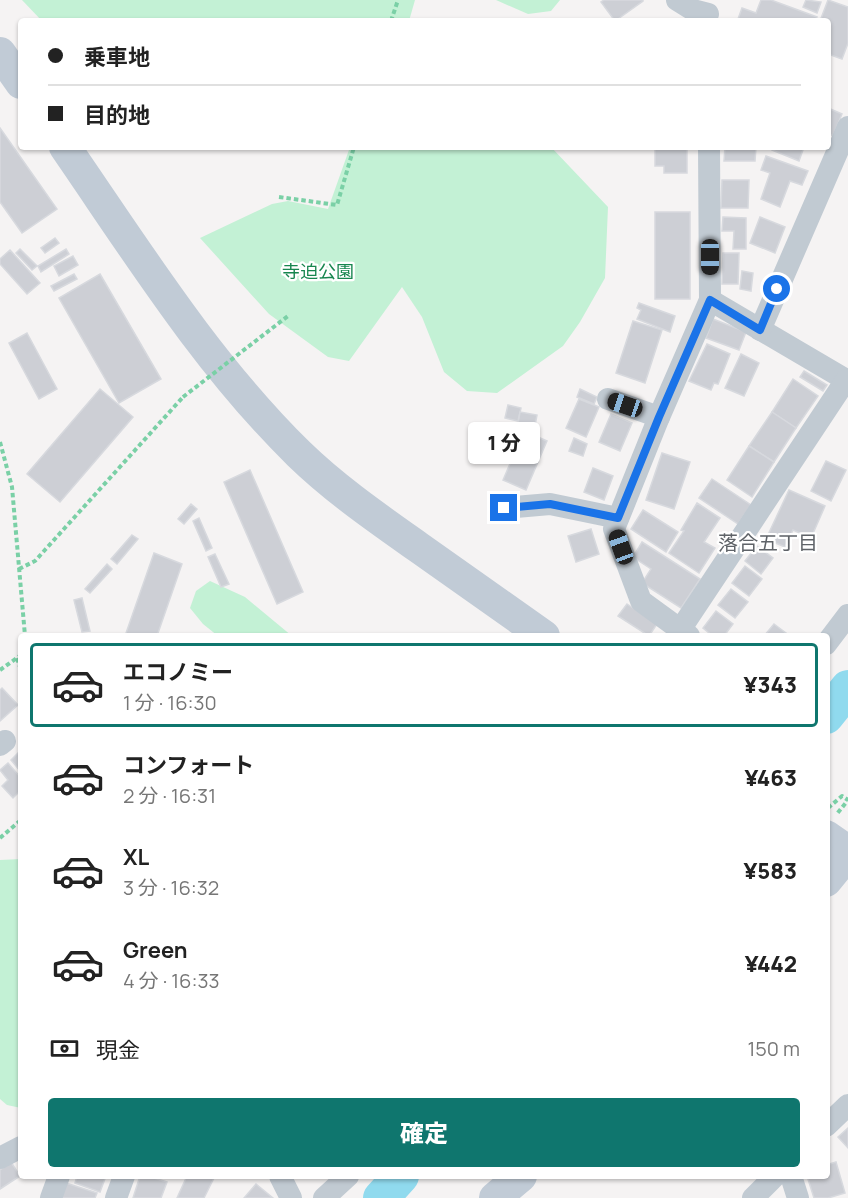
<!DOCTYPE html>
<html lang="ja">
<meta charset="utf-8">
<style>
:root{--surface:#fff;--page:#f2f2f2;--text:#222;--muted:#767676;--line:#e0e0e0;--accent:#0f766e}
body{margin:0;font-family:Manrope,"Noto Sans JP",sans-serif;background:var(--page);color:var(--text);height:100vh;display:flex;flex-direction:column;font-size:22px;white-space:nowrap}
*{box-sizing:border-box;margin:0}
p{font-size:20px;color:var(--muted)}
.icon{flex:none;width:33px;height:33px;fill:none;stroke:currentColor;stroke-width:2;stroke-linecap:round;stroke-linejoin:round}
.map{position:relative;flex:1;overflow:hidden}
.drawer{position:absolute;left:18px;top:633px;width:812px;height:546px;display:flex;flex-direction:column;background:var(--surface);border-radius:6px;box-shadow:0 2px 4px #0004}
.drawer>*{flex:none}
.top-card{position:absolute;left:18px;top:18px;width:813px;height:132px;border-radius:6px;box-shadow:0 2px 4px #0004;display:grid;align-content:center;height:132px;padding:0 30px;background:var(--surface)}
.end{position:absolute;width:27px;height:27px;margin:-14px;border:8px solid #1a73e8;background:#fff;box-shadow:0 0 0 3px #fff}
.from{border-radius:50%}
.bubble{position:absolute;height:42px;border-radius:6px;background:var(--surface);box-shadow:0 2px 4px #0004;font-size:20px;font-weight:800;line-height:42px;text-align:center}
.car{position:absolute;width:18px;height:36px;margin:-18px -9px;border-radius:8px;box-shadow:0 0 4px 2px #0007;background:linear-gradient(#222 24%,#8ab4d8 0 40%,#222 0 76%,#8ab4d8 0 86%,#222 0)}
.top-card b{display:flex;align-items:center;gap:21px;height:57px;font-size:22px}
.top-card b+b{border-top:2px solid var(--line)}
.top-card i{width:15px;height:15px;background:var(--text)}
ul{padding:10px 0 0;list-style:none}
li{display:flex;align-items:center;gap:18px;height:84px;margin:0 12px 9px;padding:0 18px;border:3px solid transparent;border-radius:6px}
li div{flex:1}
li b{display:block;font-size:22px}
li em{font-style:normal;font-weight:800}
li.on{border-color:var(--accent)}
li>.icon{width:54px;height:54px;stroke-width:1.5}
.pay{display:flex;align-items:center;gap:15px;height:66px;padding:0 30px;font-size:22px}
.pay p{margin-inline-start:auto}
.action{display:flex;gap:12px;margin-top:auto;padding:12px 30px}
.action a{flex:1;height:69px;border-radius:6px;background:var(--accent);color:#fff;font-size:24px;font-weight:800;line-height:69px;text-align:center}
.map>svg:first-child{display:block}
.green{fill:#c3f1d5}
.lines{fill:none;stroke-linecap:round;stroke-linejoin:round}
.river{stroke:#90daee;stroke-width:36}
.building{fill:#cdcfd5;stroke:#d7d9de;stroke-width:1.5}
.path{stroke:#7ad0a6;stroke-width:4;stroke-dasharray:4.5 3;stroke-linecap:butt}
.street{stroke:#c1cad2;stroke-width:22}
.secondary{stroke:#c1cbd6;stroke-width:32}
.path-bridge{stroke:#7ad0a6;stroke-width:4;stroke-dasharray:4.5 3;stroke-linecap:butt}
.route{stroke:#1a73e8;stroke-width:8}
.labels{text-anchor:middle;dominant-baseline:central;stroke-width:4.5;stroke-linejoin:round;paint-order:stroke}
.park-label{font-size:18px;fill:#17864f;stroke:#fff}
.neighbourhood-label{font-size:20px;fill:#5f6368;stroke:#fff}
</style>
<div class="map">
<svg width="848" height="1198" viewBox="0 0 848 1198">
<rect width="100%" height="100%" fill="#f5f3f3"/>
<g class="green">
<polygon points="22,0 415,0 409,21 42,21"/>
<polygon points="496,0 560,0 551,11 528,14"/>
<polygon points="350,147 551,147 608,207 605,278 580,322 563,346 497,393 467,391 444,372 422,317 402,287 349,361 328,357 269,314 200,238 272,204 288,201 328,209"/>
<polygon points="210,581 245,597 292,636 218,636 203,624 190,608 196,591"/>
<polygon points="21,859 21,1108 7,1105 0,1099 0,860"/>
</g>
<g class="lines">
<g class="river">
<polyline points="826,716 848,688"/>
<polyline points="381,1198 401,1176"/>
</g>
</g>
<g class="building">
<polygon points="604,0 643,0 643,1 615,21 601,2"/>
<polygon points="761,0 771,0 817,17 815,21 744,21 738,19 742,8 756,13"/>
<polygon points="806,0 821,2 817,13 803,7"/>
<polygon points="828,0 848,7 848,43 842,59 828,54 828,21 820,21"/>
<polygon points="828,108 842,114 833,136 828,133"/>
<polygon points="0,128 57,209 22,233 0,202"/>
<polygon points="655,147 687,147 687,173 664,173 664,166 655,166"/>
<polygon points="725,147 756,147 755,161 724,161"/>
<polygon points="773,147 804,147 799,161 772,150"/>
<polygon points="766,156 808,171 802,185 790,181 780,207 761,199 770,173 761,170"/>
<polygon points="722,180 749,180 748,208 721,208"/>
<rect x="655" y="212" width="35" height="87"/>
<polygon points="723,217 746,218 746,249 733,249 734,231 722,231"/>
<polygon points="760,217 785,227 775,253 750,243"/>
<polygon points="55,238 59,243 45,253 41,248"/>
<polygon points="20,249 37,266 32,270 16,253"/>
<polygon points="66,249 69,254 41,272 38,266"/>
<polygon points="10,250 40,283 27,294 0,264 0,259"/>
<polygon points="723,253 739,253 738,284 722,284"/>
<polygon points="73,256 78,265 59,276 54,266"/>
<polygon points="742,271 753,273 751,291 740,289"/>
<polygon points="74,274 77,279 54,291 51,286"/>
<polygon points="100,274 161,379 119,403 59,298"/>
<polygon points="639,303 675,316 670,332 637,319 641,310 637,308"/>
<polygon points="713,319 746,332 739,350 706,338"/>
<polygon points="633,321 662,330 645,383 616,373"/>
<polygon points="27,333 57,389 39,399 9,343"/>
<polygon points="707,344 730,354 718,384 714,383 711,390 689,381"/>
<polygon points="741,354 759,363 744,396 725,388"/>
<polygon points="804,371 827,385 823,391 800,377"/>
<polygon points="793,379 818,396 796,428 772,412"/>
<polygon points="100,389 133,417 60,502 27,474"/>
<polygon points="580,389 597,397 594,404 577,397"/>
<polygon points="579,399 599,407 586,437 566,428"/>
<polygon points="508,405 521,408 518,421 505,418"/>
<polygon points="520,412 537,415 535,426 518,424"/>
<polygon points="772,412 796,428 774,462 749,446"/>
<polygon points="611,414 632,423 620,451 599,442"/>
<polygon points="524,431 547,441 526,490 503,480"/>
<polygon points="574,438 587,444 583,456 569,451"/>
<polygon points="749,446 774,462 752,497 727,480"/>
<polygon points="662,453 690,462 674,509 646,500"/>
<polygon points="826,461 846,470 831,501 811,491"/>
<polygon points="593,468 613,476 604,500 584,492"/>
<polygon points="250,470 303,592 277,604 224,482"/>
<polygon points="712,479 751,505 738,524 699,498"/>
<polygon points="789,490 825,506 811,538 793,530 785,547 766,539"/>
<polygon points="697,503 720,518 704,542 715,548 699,573 669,553 684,531 681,530"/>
<polygon points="191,504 197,509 184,524 178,519"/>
<polygon points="643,510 678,532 666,552 631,529"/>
<polygon points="199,518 212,548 206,551 193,521"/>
<polygon points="591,529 599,554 576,562 568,536"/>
<polygon points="132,535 138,539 117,564 111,559"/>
<polygon points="642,542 700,579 681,608 642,583 651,569 633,557"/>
<polygon points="757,546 773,558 761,574 745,561"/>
<polygon points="154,553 182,564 157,636 125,636"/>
<polygon points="215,554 229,584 221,587 208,557"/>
<polygon points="107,564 112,569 90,593 85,589"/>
<polygon points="745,566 762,579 749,596 732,583"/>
<polygon points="731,589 748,602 735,618 718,605"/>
<polygon points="82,598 90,631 82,632 74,600"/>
<polygon points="627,604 657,624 649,636 618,616"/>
<polygon points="716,611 733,624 724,636 713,636 703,628"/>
<polygon points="774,624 790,636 764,636"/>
<polygon points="2,688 18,705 0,721 0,690"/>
<polygon points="21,750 21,772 11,760"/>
<polygon points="8,763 21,778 21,790 13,798 2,786 8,780 0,770"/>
<polygon points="848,1128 848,1148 838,1137"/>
<polygon points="11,1162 20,1176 0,1189 0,1170"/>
<polygon points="836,1162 845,1193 828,1198 814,1198 807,1176 826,1176 826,1165"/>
<polygon points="77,1176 106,1176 100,1192 75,1183"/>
<polygon points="140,1176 148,1176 167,1182 161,1198 133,1198"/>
<polygon points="187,1176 214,1178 204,1198 177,1198"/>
<polygon points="66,1183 97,1193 95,1198 61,1198"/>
<polygon points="256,1184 273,1198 244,1198"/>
</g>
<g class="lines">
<g class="path">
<polyline points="391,21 398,0"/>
<polyline points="279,197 337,205 354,147"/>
<polyline points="0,442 12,487 25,636"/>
<polyline points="19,569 35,561 183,397"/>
<polyline points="17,658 21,670"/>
<polyline points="0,670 21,655"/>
<polyline points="828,808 842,796 848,800 836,815"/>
<polyline points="0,838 21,820"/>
</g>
<g class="street">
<polyline points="677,0 693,10 708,14"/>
<polyline points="710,300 848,381"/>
<polyline points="760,330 848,127"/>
<polyline points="608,399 659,417"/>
<polyline points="504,508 550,504 618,518"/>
<polyline points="680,630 846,380"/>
<polyline points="689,636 641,601 614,529 659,417 710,300 709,147"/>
<polyline points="826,644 848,615"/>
<polyline points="0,745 5,741"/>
<polyline points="826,1126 848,1105"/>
<polyline points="0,1158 21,1147"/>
<polyline points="280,1176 291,1198"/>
<polyline points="791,1176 798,1198"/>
<polyline points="51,1198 59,1176"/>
<polyline points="116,1198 124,1176"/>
<polyline points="324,1198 348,1176"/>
<polyline points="753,1198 775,1176"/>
</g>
<g class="secondary">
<polyline points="0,53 21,83"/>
<path d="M65,147C138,253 207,364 299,454C335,489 377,518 418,547C460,577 502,606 544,636"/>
<polyline points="826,836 848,851"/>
<polyline points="826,881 848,854"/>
<polyline points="495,1198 521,1176"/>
</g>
<polyline class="path-bridge" points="183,397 288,316"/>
</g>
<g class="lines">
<polyline class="route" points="504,508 550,504 618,518 659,417 710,300 760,330 777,289"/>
</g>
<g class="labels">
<g class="park-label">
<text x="318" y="271">寺迫公園</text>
</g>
<g class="neighbourhood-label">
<text x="768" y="542">落合五丁目</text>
</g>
</g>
</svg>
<i class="end from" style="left:777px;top:289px"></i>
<i class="end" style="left:504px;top:508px"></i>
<div class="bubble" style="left:468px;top:422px;width:72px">1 分</div>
<i class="car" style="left:710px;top:257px;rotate:180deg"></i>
<i class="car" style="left:625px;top:405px;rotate:289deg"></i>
<i class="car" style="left:621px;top:547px;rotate:340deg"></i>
<div class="top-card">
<b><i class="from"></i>乗車地</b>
<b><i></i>目的地</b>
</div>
<section class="drawer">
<ul>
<li class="on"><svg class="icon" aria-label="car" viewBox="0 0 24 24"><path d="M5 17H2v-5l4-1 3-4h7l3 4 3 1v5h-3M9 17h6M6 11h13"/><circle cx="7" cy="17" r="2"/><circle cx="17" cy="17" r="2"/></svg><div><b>エコノミー</b><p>1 分 · 16:30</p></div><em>¥343</em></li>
<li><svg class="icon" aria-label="car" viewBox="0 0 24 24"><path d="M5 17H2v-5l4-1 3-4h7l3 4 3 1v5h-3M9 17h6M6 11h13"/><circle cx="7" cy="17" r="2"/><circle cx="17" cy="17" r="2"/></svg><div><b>コンフォート</b><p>2 分 · 16:31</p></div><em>¥463</em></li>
<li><svg class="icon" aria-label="car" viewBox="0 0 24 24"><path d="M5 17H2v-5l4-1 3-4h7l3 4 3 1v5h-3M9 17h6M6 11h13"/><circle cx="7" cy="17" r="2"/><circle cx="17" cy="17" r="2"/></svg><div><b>XL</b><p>3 分 · 16:32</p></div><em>¥583</em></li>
<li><svg class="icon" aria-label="car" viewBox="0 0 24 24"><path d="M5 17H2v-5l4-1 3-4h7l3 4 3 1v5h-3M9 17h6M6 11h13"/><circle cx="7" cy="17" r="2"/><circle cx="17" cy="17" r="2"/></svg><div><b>Green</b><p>4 分 · 16:33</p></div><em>¥442</em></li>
</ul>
<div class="pay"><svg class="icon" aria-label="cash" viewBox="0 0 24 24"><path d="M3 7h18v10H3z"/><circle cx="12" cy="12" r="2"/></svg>現金<p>150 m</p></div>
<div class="action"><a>確定</a></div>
</section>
</div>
